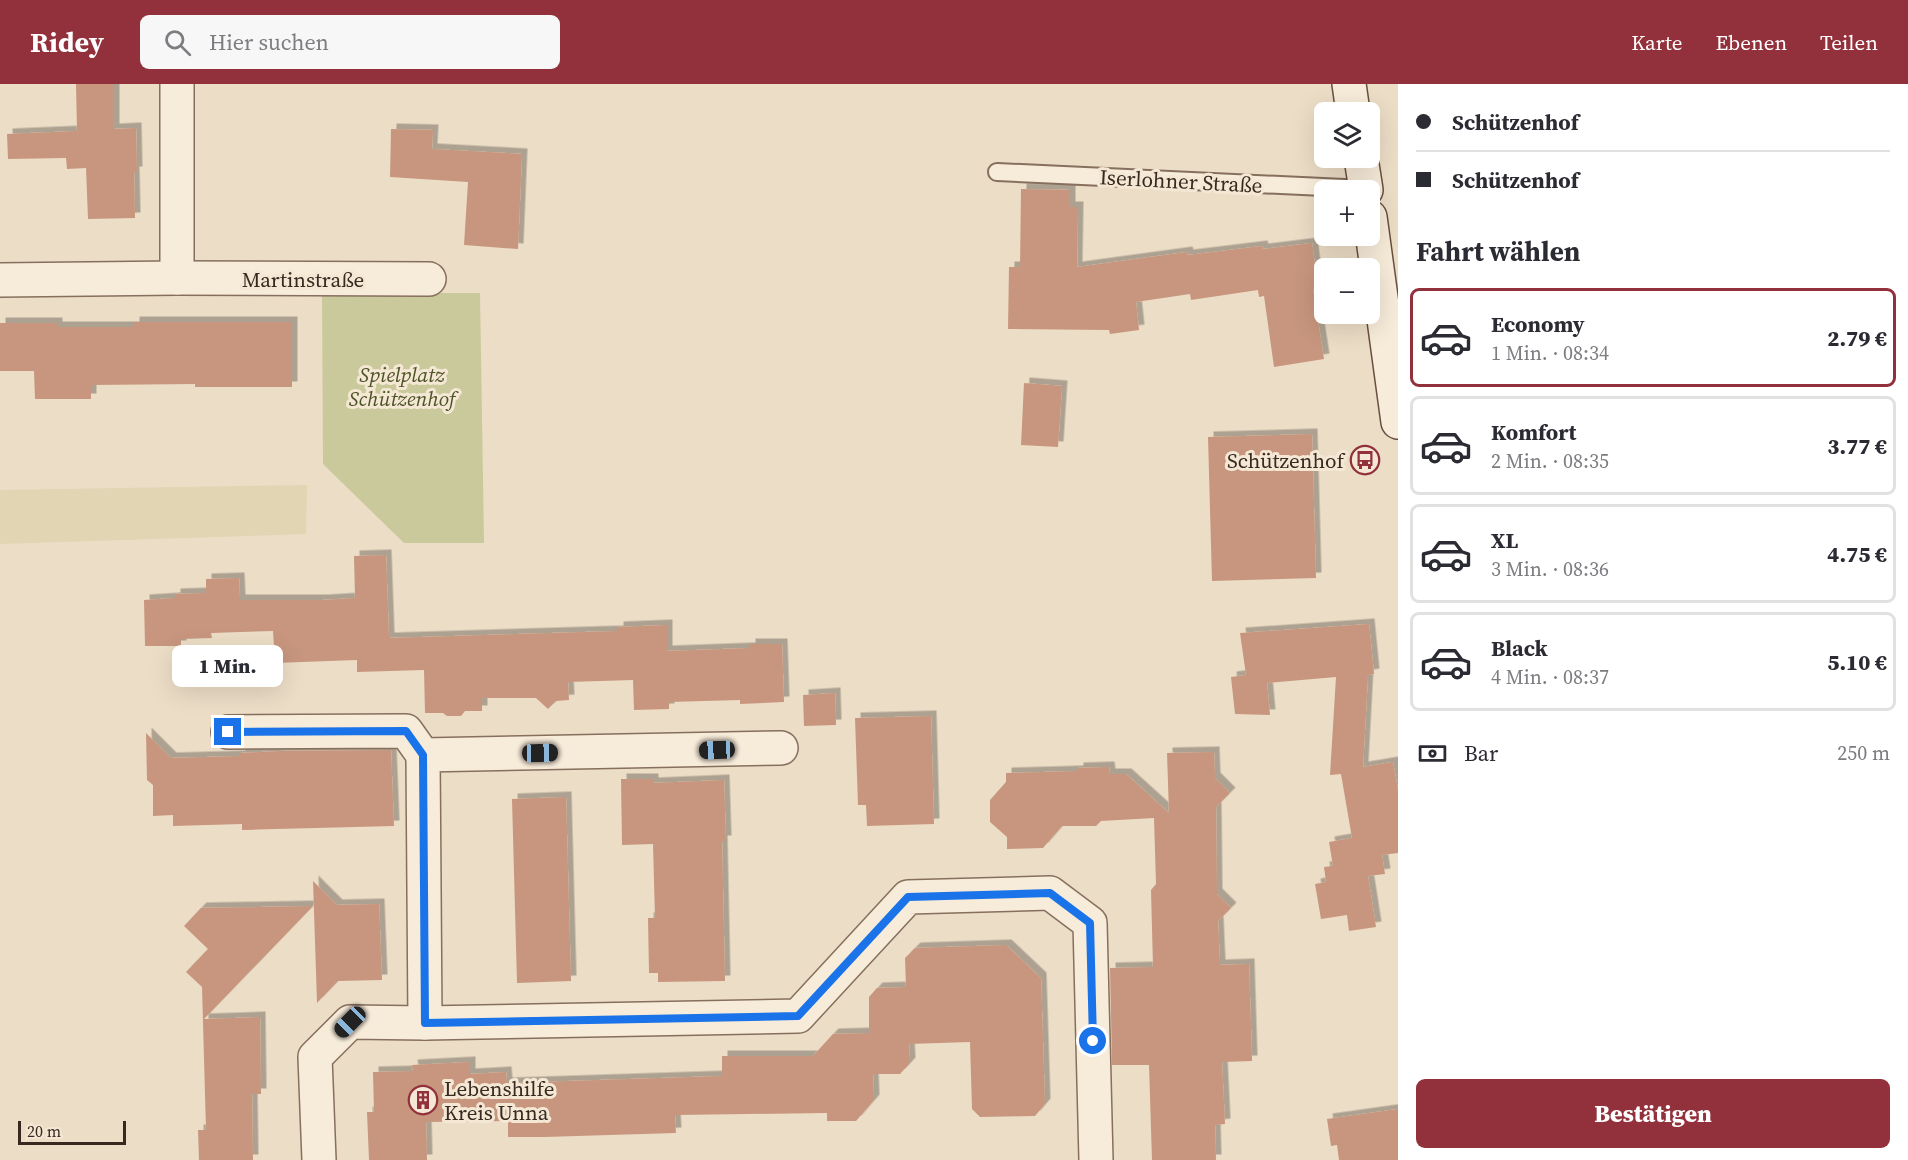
<!DOCTYPE html>
<html lang="de">
<meta charset="utf-8">
<style>
:root{--surface:#fff;--page:#f7f7f7;--text:#2b2b33;--muted:#7c7c81;--line:#e1e1e2;--accent:#92303b}
body{margin:0;font-family:"Source Serif 4",serif;background:var(--page);color:var(--text);height:100vh;display:flex;flex-direction:column;font-size:22px;white-space:nowrap}
*{box-sizing:border-box;margin:0}
p{font-size:20px;color:var(--muted)}
.icon{flex:none;width:33px;height:33px;fill:none;stroke:currentColor;stroke-width:2;stroke-linecap:round;stroke-linejoin:round}
.map{position:relative;flex:1;overflow:hidden}
.drawer{display:flex;flex-direction:column;background:var(--surface);width:510px}
.drawer>*{flex:none}
.banner{display:grid;align-content:center;height:132px;padding:0 18px;background:var(--surface)}
.tools{position:absolute;left:1314px;top:18px;display:grid;gap:12px}
.tools a{display:grid;place-items:center;width:66px;height:66px;border-radius:9px;background:var(--surface);box-shadow:0 6px 24px #0002;font-size:30px}
.scale{position:absolute;left:18px;bottom:15px;width:108px;box-sizing:border-box;padding-left:6px;border:3px solid #372920;border-top:0;font-size:16px;line-height:21px;white-space:nowrap;color:#372920;-webkit-text-stroke:4px #f4e8d5;paint-order:stroke}
.end{position:absolute;width:27px;height:27px;margin:-14px;border:8px solid #1a73e8;background:#fff;box-shadow:0 0 0 3px #fff}
.from{border-radius:50%}
.bubble{position:absolute;height:42px;border-radius:9px;background:var(--surface);box-shadow:0 6px 24px #0002;font-size:20px;font-weight:800;line-height:42px;text-align:center}
.car{position:absolute;width:18px;height:36px;margin:-18px -9px;border-radius:8px;box-shadow:0 0 4px 2px #0007;background:linear-gradient(#222 24%,#8ab4d8 0 40%,#222 0 76%,#8ab4d8 0 86%,#222 0)}
.banner b{display:flex;align-items:center;gap:21px;height:57px;font-size:22px}
.banner b+b{border-top:2px solid var(--line)}
.banner i{width:15px;height:15px;background:var(--text)}
ul{padding:0;list-style:none}
li{display:flex;align-items:center;gap:18px;height:99px;margin:0 12px 9px;padding:0 6px;border:3px solid var(--line);border-radius:9px}
li div{flex:1}
li b{display:block;font-size:22px}
li em{font-style:normal;font-weight:800}
li.on{border-color:var(--accent)}
li>.icon{width:54px;height:54px;stroke-width:1.5}
h2{padding:0 18px;font-size:27px;line-height:72px}
.pay{display:flex;align-items:center;gap:15px;height:66px;padding:0 18px;font-size:22px}
.pay p{margin-inline-start:auto}
.action{display:flex;gap:12px;margin-top:auto;padding:12px 18px}
.action a{flex:1;height:69px;border-radius:9px;background:var(--accent);color:#fff;font-size:24px;font-weight:800;line-height:69px;text-align:center}
header{display:flex;align-items:center;gap:36px;box-sizing:border-box;height:84px;padding:0 30px;background:var(--accent);color:#fff}
header strong{font-size:28px}
nav{display:flex;gap:33px;margin-inline-start:auto;font-size:21px}
.search{width:420px;height:54px;background:var(--page);display:flex;align-items:center;gap:15px;box-sizing:border-box;padding:0 21px;border-radius:9px;color:var(--muted);font-size:22px}
main{display:flex;flex:1;min-height:0}
.map>svg:first-child{display:block}
.farmland{fill:#e1d5b4}
.green{fill:#c9c99b}
.building{fill:#c8967e;filter:url(#shadow)}
.lines{fill:none;stroke-linecap:round;stroke-linejoin:round}
.lane-casing{stroke:#866f5d;stroke-width:20}
.street-casing{stroke:#866f5d;stroke-width:36}
.secondary-casing{stroke:#685040;stroke-width:36}
.lane{stroke:#f7ebd9;stroke-width:16}
.street{stroke:#f7ebd9;stroke-width:33}
.secondary{stroke:#f7ebd9;stroke-width:33}
.route{stroke:#1a73e8;stroke-width:8}
.labels{text-anchor:middle;dominant-baseline:central;stroke-width:6;stroke-linejoin:round;paint-order:stroke}
.street-label{font-size:21px;fill:#372920;stroke:#f4e8d5}
.park-label{font-size:21px;font-style:italic;fill:#4c5228;stroke:#f4e8d5}
.poi-label{font-size:21px;fill:#372920;stroke:#f4e8d5;text-anchor:end}
</style>
<header>
<strong>Ridey</strong>
<div class="search"><svg class="icon" aria-label="search" viewBox="0 0 24 24"><circle cx="10" cy="10" r="6"/><path d="M15 15l6 6"/></svg>Hier suchen</div>
<nav><a>Karte</a><a>Ebenen</a><a>Teilen</a></nav>
</header>
<main>
<div class="map">
<svg width="1398" height="1076" viewBox="0 0 1398 1076">
<defs>
<filter id="shadow"><feDropShadow dx="5.5" dy="-5.5" stdDeviation="0" flood-color="#0004"/></filter>
</defs>
<rect width="100%" height="100%" fill="#ecddc6"/>
<polygon class="farmland" points="307,401 306,450 0,460 0,406"/>
<polygon class="green" points="322,209 480,209 484,459 404,459 323,380"/>
<g class="building">
<polygon points="76,0 114,0 114,45 136,44 137,88 134,88 135,134 88,135 86,84 67,85 66,74 8,75 7,50 77,47"/>
<polygon points="391,45 433,46 432,65 522,70 518,165 464,161 468,98 390,93"/>
<polygon points="1021,105 1070,106 1070,123 1078,123 1077,183 1187,168 1188,171 1262,162 1263,165 1312,159 1318,204 1313,205 1324,275 1274,283 1264,212 1259,213 1258,206 1191,216 1190,210 1136,218 1139,246 1110,250 1109,246 1008,245 1009,183 1020,183"/>
<polygon points="134,238 292,238 292,303 195,303 195,300 91,301 91,315 35,315 34,287 0,287 0,239 57,239 57,243 134,243"/>
<polygon points="1024,299 1062,302 1058,363 1021,361"/>
<polygon points="1312,350 1316,494 1212,497 1208,353"/>
<polygon points="386,471 389,554 618,547 618,543 667,541 667,567 750,564 750,560 782,560 784,618 740,620 740,616 669,618 669,625 634,626 633,596 568,598 569,616 556,617 548,625 536,614 482,614 482,627 465,627 461,632 447,632 443,629 425,629 424,586 357,588 357,576 275,579 273,547 211,549 212,554 181,555 181,562 145,562 144,516 175,514 175,510 206,509 206,495 239,494 240,516 323,516 355,514 354,472"/>
<polygon points="1369,540 1374,590 1368,591 1363,683 1393,678 1398,706 1398,769 1382,771 1385,790 1368,792 1376,843 1349,847 1347,831 1321,835 1315,800 1326,798 1324,783 1333,782 1329,758 1352,754 1341,690 1330,691 1336,593 1267,599 1270,631 1235,630 1231,593 1246,591 1240,549"/>
<polygon points="835,609 836,641 804,642 803,611"/>
<polygon points="931,632 934,740 867,742 866,721 858,721 855,634"/>
<polygon points="146,649 171,674 240,672 240,669 280,667 391,666 394,742 242,746 242,740 173,742 173,731 153,732 153,701 147,696"/>
<polygon points="1214,668 1215,694 1230,709 1216,723 1217,810 1231,824 1218,837 1220,881 1249,880 1252,977 1222,978 1225,1040 1215,1041 1216,1076 1152,1076 1149,981 1112,981 1110,884 1153,883 1151,806 1156,800 1154,734 1101,737 1096,742 1062,742 1043,764 1007,765 1007,753 990,738 990,716 1006,698 1006,689 1078,687 1078,684 1109,683 1110,690 1126,690 1169,729 1167,669"/>
<polygon points="621,695 653,695 653,699 724,696 726,757 722,757 725,897 658,898 658,889 649,889 648,834 655,834 653,760 622,761"/>
<polygon points="566,713 571,897 517,899 512,715"/>
<polygon points="313,797 337,821 379,820 382,896 338,897 317,919"/>
<polygon points="313,822 204,935 260,933 261,1010 252,1010 253,1076 199,1076 198,1046 206,1046 202,903 186,888 208,865 184,842 201,824"/>
<polygon points="1006,861 1041,894 1045,1020 1035,1032 980,1033 972,1025 970,958 909,960 910,979 900,990 873,990 874,1016 856,1037 827,1037 827,1029 675,1031 676,1049 544,1053 508,1053 508,1037 426,1038 427,1076 369,1076 367,1028 374,1028 373,988 413,987 412,981 470,978 470,990 506,988 507,999 722,992 722,972 813,972 833,950 869,949 869,913 877,904 906,903 905,874 915,864"/>
<polygon points="1398,1025 1398,1076 1339,1076 1337,1061 1331,1062 1327,1035"/>
</g>
<g class="lines">
<g class="lane-casing">
<polyline id="lane" points="997,88 1366,105"/>
</g>
<g class="street-casing">
<g id="street">
<polyline points="177,194 177,0"/>
<polyline points="0,196 177,194 429,195"/>
<polyline points="228,648 406,647 423,671"/>
<polyline points="425,939 423,671 781,664"/>
<polyline points="319,1076 315,973 350,938 425,939 798,932 908,813 1050,809 1090,839 1096,1076"/>
</g>
</g>
<g class="secondary-casing">
<g id="secondary">
<polyline points="1349,0 1353,28"/>
<polyline points="1361,74 1366,106"/>
<polyline points="1370,133 1398,338"/>
</g>
</g>
<use href="#lane" class="lane"/>
<use href="#street" class="street"/>
<use href="#secondary" class="secondary"/>
</g>
<g class="lines">
<polyline class="route" points="228,648 406,647 423,671 425,939 798,932 908,813 1050,809 1090,839 1093,957"/>
</g>
<defs>
<g id="bus-ring" transform="scale(1.5)"><circle r="9.5" fill="#f4e8d5" stroke="#92303b" stroke-width="1.5"/><path d="M-5-6H5V4H4V6H2V4H-2V6H-4V4H-5ZM-3.5-4V0h7V-4ZM-3.5 1.2v1.5H-2V1.2ZM2 1.2v1.5H3.5V1.2Z" fill="#92303b"/></g>
<g id="building-ring" transform="scale(1.5)"><circle r="9.5" fill="#f4e8d5" stroke="#92303b" stroke-width="1.5"/><path d="M-4-6H4V6H1V3H-1V6H-4ZM-2.5-4.3h1.7v1.8h-1.7ZM.8-4.3h1.7v1.8H.8ZM-2.5-1h1.7V.8h-1.7ZM.8-1h1.7V.8H.8Z" fill="#92303b"/></g>
</defs>
<g fill-rule="evenodd">
<use href="#bus-ring" x="1365" y="376"/>
<use href="#building-ring" x="423" y="1016"/>
</g>
<g class="labels">
<g class="street-label">
<text transform="translate(1181 97) rotate(3)">Iserlohner Straße</text>
<text x="303" y="195">Martinstraße</text>
</g>
<g class="park-label">
<text x="402" y="290">Spielplatz<tspan x="402" dy="24">Schützenhof</tspan></text>
</g>
<g class="poi-label">
<text x="1344" y="376">Schützenhof</text>
<text x="444" y="1004" text-anchor="start">Lebenshilfe<tspan x="444" dy="24">Kreis Unna</tspan></text>
</g>
</g>
</svg>
<div class="tools">
<a><svg class="icon" aria-label="layers" viewBox="0 0 24 24"><path d="M12 4l9 5-9 5-9-5zM3 14l9 5 9-5"/></svg></a>
<a>+</a>
<a>−</a>
</div>
<div class="scale">20 m</div>
<i class="end from" style="left:1093px;top:957px"></i>
<i class="end" style="left:228px;top:648px"></i>
<div class="bubble" style="left:172px;top:561px;width:111px">1 Min.</div>
<i class="car" style="left:717px;top:666px;rotate:268deg"></i>
<i class="car" style="left:540px;top:669px;rotate:89deg"></i>
<i class="car" style="left:350px;top:938px;rotate:225deg"></i>
</div>
<section class="drawer">
<div class="banner">
<b><i class="from"></i>Schützenhof</b>
<b><i></i>Schützenhof</b>
</div>
<h2>Fahrt wählen</h2>
<ul>
<li class="on"><svg class="icon" aria-label="car" viewBox="0 0 24 24"><path d="M5 17H2v-5l4-1 3-4h7l3 4 3 1v5h-3M9 17h6M6 11h13"/><circle cx="7" cy="17" r="2"/><circle cx="17" cy="17" r="2"/></svg><div><b>Economy</b><p>1 Min. · 08:34</p></div><em>2.79 €</em></li>
<li><svg class="icon" aria-label="car" viewBox="0 0 24 24"><path d="M5 17H2v-5l4-1 3-4h7l3 4 3 1v5h-3M9 17h6M6 11h13"/><circle cx="7" cy="17" r="2"/><circle cx="17" cy="17" r="2"/></svg><div><b>Komfort</b><p>2 Min. · 08:35</p></div><em>3.77 €</em></li>
<li><svg class="icon" aria-label="car" viewBox="0 0 24 24"><path d="M5 17H2v-5l4-1 3-4h7l3 4 3 1v5h-3M9 17h6M6 11h13"/><circle cx="7" cy="17" r="2"/><circle cx="17" cy="17" r="2"/></svg><div><b>XL</b><p>3 Min. · 08:36</p></div><em>4.75 €</em></li>
<li><svg class="icon" aria-label="car" viewBox="0 0 24 24"><path d="M5 17H2v-5l4-1 3-4h7l3 4 3 1v5h-3M9 17h6M6 11h13"/><circle cx="7" cy="17" r="2"/><circle cx="17" cy="17" r="2"/></svg><div><b>Black</b><p>4 Min. · 08:37</p></div><em>5.10 €</em></li>
</ul>
<div class="pay"><svg class="icon" aria-label="cash" viewBox="0 0 24 24"><path d="M3 7h18v10H3z"/><circle cx="12" cy="12" r="2"/></svg>Bar<p>250 m</p></div>
<div class="action"><a>Bestätigen</a></div>
</section>
</main>
